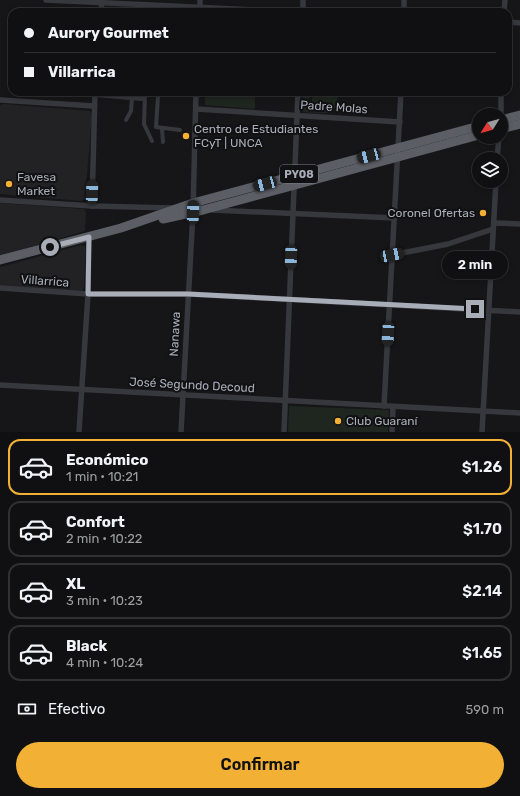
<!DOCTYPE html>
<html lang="es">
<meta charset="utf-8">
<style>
:root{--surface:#101012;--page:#1e1e20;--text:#f1f3f6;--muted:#9c9d9f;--line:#303032;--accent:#f2b134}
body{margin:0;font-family:Rubik,sans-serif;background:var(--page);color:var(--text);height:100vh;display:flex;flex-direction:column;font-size:15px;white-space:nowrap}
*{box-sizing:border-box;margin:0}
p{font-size:13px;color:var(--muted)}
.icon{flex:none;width:22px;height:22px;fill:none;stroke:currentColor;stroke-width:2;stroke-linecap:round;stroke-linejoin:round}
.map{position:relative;height:432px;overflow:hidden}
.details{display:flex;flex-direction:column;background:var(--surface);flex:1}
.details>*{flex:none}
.guide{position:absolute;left:8px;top:8px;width:504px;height:88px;border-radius:12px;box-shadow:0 2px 6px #0003,0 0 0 1px var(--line);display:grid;align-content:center;height:88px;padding:0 16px;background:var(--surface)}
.needle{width:26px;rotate:233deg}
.fabs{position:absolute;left:472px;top:108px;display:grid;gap:8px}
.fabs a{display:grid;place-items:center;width:36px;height:36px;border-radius:50%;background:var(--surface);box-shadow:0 2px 6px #0003,0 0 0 1px var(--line);font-size:20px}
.end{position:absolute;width:18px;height:18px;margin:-9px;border:5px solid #a8adb8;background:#111;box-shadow:0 0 0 2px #111}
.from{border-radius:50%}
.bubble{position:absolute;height:28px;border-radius:14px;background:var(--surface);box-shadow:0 2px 6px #0003,0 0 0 1px var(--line);font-size:13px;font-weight:600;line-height:28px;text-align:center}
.car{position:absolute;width:12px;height:24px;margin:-12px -6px;border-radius:5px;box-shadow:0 0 3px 1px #0007;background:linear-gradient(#222 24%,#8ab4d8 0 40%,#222 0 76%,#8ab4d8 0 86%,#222 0)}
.guide b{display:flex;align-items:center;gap:14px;height:38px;font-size:15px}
.guide b+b{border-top:1px solid var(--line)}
.guide i{width:10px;height:10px;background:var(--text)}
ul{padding:7px 0 0;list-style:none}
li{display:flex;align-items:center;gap:12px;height:56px;margin:0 8px 6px;padding:0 8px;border:2px solid var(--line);border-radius:12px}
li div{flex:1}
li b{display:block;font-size:15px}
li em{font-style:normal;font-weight:600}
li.current{border-color:var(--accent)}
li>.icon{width:36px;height:36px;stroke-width:1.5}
.pay{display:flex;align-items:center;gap:10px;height:44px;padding:0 16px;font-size:15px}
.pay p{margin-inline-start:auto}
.primary-button{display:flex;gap:8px;margin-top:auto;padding:8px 16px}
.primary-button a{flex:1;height:46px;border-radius:24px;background:var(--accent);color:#111;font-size:16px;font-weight:600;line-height:46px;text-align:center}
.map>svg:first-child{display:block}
.built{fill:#222225}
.green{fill:#1e261f}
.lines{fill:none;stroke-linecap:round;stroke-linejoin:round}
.pedestrian{stroke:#37383d;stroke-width:4}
.minor{stroke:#37383d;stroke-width:5.5}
.trunk{stroke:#5b5e65;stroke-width:9}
.route{stroke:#a8adb8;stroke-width:5}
.poi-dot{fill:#f2b134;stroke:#111113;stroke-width:1.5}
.labels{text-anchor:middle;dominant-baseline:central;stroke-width:4;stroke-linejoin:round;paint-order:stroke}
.shield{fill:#111113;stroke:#7b7e86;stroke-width:1}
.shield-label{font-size:11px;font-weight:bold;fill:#a8adb8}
.street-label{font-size:12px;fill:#a8adb8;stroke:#111113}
.poi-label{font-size:12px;fill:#a8adb8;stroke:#111113;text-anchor:start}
</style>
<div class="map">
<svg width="520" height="432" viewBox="0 0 520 432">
<rect width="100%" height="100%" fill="#161618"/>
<g class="built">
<polygon points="4,104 90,111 92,115 85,199 82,201 0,194 0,105"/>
<polygon points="0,203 84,209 86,213 85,231 0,256"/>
<polygon points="81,245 85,246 86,249 84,288 82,291 0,287 0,267"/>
</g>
<g class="green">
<polygon points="205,92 255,92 255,109 205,105"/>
<path d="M304,92H311L308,101L309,105L312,107V99L315,92H343C334,96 339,106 332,112C329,114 309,113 303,112L301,108Z"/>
<polygon points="289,406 389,410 388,432 288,432"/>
</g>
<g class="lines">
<g class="pedestrian">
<polyline points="95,95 142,99 142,92"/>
<path d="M143,95C154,96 163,93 174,93"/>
<polyline points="145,95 144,124 152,141"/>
<polyline points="158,96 156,127 180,130"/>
<polyline points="126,120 131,111 132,98"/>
<polyline points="162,129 163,142"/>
</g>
<g class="minor">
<polyline points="46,0 296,12"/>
<polyline points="101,12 102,0"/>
<polyline points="200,12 200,0"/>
<polyline points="303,12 303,0"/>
<polyline points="404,12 404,0"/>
<polyline points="504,12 505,0"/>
<polyline points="508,22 520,23"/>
<polyline points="0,100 94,106"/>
<polyline points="196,109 400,122"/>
<polyline points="501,115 501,92"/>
<polyline points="497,159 499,137"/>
<polyline points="0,200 92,206 173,208"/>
<polyline points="92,206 95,92"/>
<polyline points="212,210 395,218"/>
<polyline points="494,223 520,224"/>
<polyline points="392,255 448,244 493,229"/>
<polyline points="0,288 88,294 188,294 520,312"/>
<polyline points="0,385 520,413"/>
<polyline points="384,406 401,92"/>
<polyline points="79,432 88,294 89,237"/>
<polyline points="181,432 193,212 196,92"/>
<polyline points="284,432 298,92"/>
<polyline points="392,432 393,407"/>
<polyline points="482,432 496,181"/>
</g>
<g class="trunk">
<polyline points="501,120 520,115"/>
<polyline points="501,129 520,124"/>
<polyline points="163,219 203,210 479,135"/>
<polyline points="0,260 121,228 193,203 479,126"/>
</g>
</g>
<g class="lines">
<polyline class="route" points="50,247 89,237 88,294 188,294 475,309"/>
</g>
<g class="poi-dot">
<circle cx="186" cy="136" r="4"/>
<circle cx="9" cy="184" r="4"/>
<circle cx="483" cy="213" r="4"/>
<circle cx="338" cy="421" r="4"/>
</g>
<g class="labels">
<rect class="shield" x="280" y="165" width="38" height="18" rx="3"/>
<g class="shield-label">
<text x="299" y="174">PY08</text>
</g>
<g class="street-label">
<text transform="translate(334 107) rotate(4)">Padre Molas</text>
<text transform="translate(45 281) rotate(4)">Villarrica</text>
<text transform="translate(175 334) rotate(-87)">Nanawa</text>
<text transform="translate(192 385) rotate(3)">José Segundo Decoud</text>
</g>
<g class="poi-label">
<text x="194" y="129">Centro de Estudiantes<tspan x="194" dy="14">FCyT | UNCA</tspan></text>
<text x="17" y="177">Favesa<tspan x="17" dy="14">Market</tspan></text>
<text x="475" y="213" text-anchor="end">Coronel Ofertas</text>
<text x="346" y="421">Club Guaraní</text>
</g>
</g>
</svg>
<div class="fabs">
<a><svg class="needle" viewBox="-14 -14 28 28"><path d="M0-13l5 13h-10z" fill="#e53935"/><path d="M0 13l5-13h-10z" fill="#9c9d9f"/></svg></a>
<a><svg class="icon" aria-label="layers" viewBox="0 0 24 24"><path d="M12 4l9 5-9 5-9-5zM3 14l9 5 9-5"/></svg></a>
</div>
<i class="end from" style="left:50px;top:247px"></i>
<i class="end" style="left:475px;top:309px"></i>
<div class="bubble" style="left:442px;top:251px;width:66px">2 min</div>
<i class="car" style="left:369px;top:156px;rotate:255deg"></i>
<i class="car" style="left:265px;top:184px;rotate:255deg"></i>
<i class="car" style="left:92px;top:192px;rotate:2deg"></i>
<i class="car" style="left:193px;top:212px;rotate:2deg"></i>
<i class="car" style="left:392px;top:255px;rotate:79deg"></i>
<i class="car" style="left:291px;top:257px;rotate:182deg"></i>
<i class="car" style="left:388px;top:334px;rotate:183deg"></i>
<div class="guide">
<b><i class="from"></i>Aurory Gourmet</b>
<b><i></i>Villarrica</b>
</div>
</div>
<section class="details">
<ul>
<li class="current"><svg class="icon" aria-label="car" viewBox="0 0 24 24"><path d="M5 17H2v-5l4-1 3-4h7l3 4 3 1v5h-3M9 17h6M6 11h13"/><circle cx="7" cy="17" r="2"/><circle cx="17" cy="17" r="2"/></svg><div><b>Económico</b><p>1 min · 10:21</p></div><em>$1.26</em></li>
<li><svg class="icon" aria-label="car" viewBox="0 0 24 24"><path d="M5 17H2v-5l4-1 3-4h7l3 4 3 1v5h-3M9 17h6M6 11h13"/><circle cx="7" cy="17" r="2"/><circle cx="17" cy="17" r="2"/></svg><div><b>Confort</b><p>2 min · 10:22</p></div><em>$1.70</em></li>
<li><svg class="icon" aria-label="car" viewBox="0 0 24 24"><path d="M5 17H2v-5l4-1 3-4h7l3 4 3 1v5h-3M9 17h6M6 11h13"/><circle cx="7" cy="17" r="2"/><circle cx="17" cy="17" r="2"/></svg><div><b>XL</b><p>3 min · 10:23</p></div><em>$2.14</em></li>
<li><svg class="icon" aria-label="car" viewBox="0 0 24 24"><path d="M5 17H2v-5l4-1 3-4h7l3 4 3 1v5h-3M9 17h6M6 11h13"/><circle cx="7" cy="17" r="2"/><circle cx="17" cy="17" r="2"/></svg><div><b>Black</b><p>4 min · 10:24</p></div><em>$1.65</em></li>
</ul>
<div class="pay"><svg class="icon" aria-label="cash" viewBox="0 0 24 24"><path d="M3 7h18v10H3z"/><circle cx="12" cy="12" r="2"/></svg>Efectivo<p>590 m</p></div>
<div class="primary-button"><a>Confirmar</a></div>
</section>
